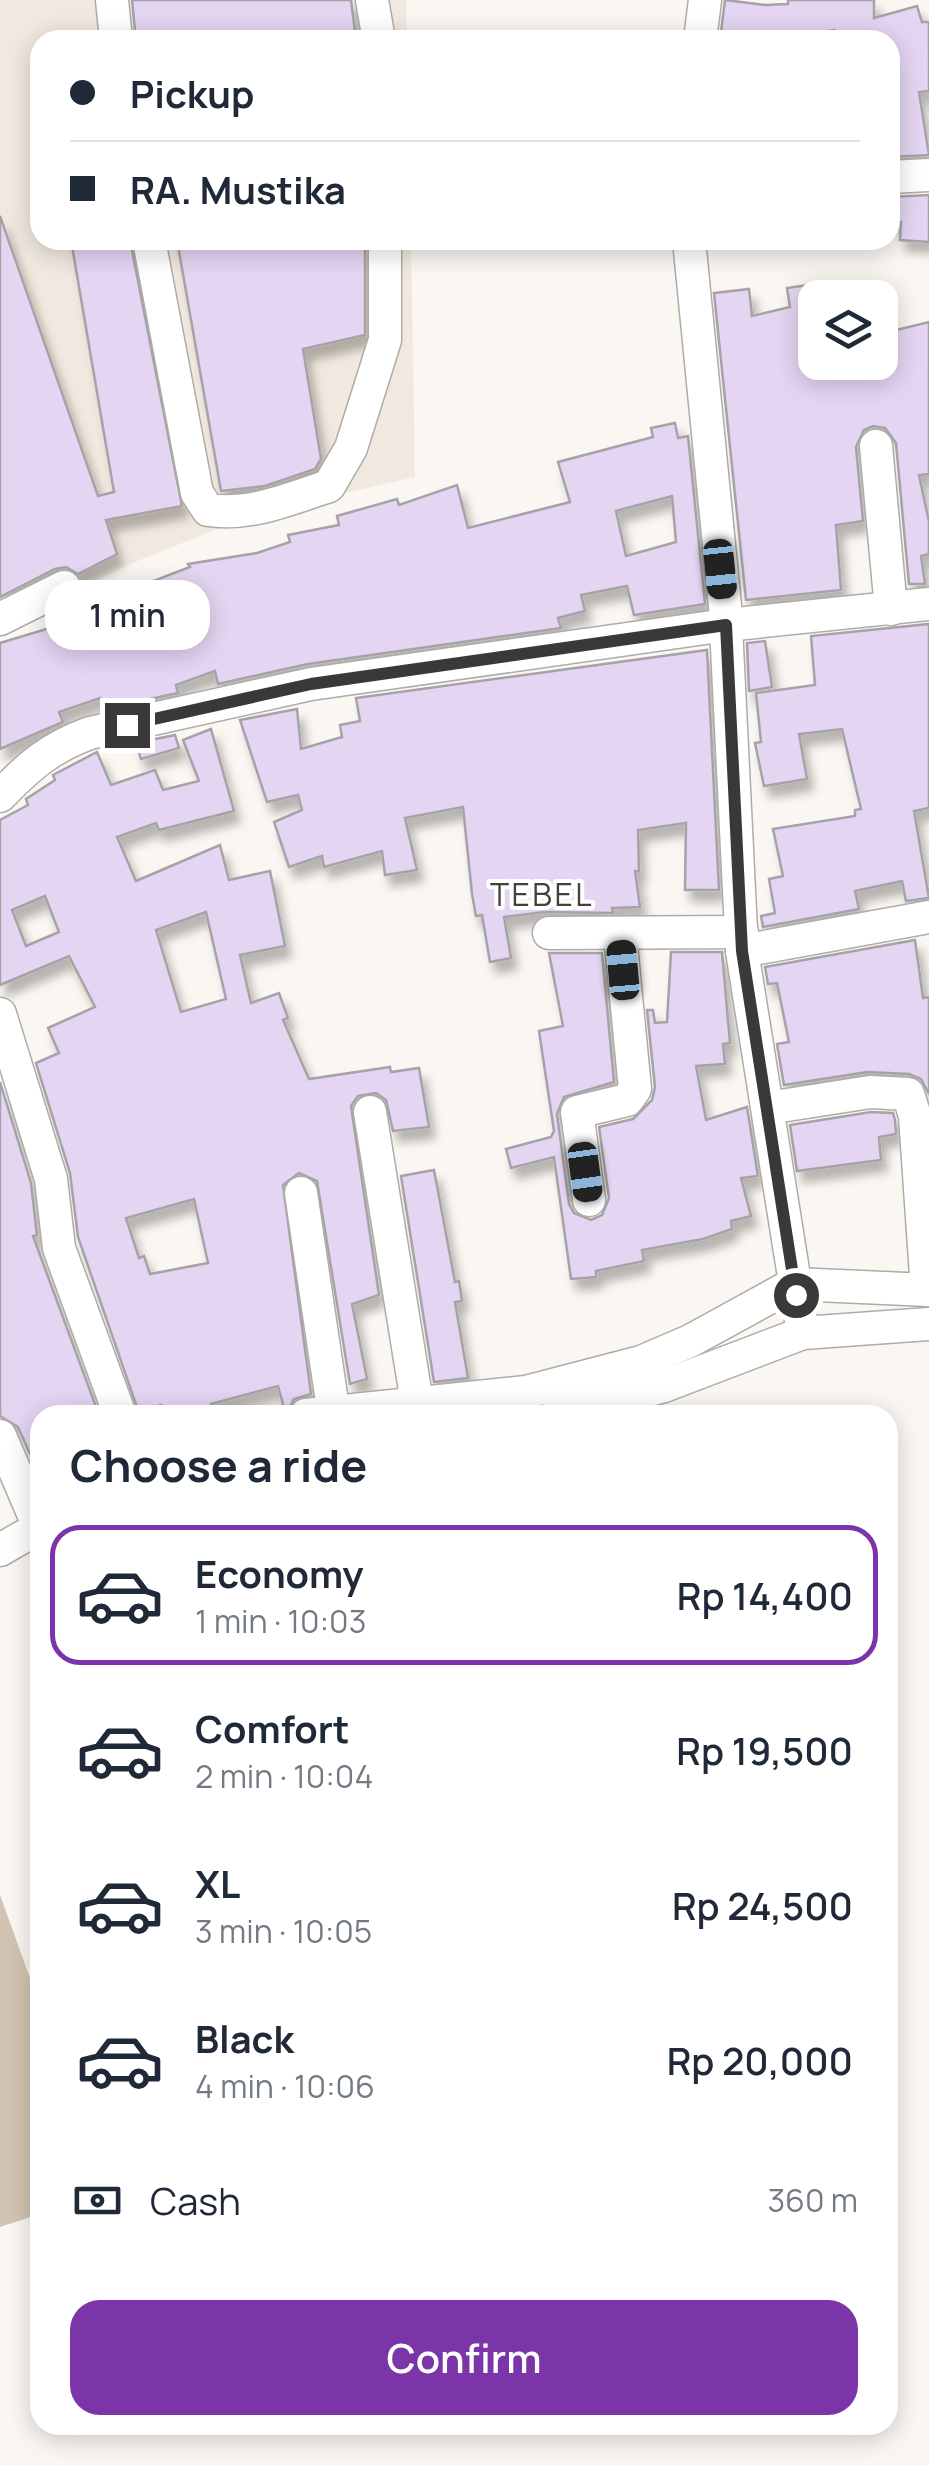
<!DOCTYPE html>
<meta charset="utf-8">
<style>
:root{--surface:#fff;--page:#f6f6f7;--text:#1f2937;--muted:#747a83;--line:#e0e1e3;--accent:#7b35a8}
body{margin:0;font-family:Manrope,sans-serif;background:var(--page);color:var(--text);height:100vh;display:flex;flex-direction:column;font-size:38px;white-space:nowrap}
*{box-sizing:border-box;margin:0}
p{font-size:32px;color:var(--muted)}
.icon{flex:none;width:55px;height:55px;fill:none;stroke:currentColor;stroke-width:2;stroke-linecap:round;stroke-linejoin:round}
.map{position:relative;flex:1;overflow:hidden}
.sheet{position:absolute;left:30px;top:1405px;width:868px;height:1030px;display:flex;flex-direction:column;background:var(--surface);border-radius:30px;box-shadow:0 5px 25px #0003}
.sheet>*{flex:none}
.guide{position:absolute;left:30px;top:30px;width:870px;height:220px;border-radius:30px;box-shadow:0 5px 25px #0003;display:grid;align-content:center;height:220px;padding:0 40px;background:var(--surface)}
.buttons{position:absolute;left:798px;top:280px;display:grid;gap:20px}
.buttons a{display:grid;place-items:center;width:100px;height:100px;border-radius:20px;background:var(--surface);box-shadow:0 5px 25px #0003;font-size:50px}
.end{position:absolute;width:45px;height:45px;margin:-22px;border:12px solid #3a3937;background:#fff;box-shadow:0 0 0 5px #fff}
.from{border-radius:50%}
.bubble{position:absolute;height:70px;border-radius:30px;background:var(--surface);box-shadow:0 5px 25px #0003;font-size:32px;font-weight:600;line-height:70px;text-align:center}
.car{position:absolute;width:30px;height:60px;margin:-30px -15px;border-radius:12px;box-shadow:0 0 8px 2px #0007;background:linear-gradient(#222 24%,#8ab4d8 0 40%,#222 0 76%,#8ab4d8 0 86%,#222 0)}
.guide b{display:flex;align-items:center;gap:35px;height:95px;font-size:38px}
.guide b+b{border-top:2px solid var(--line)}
.guide i{width:25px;height:25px;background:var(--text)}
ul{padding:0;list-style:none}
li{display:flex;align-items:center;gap:30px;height:140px;margin:0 20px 15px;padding:0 20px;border:5px solid transparent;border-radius:30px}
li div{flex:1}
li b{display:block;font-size:38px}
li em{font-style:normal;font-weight:600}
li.active{border-color:var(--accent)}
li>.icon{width:90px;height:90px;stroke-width:1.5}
h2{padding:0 40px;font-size:45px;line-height:120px}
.pay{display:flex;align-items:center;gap:25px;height:110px;padding:0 40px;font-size:38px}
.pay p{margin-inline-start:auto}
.primary-button{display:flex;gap:20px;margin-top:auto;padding:20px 40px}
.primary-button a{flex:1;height:115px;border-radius:30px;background:var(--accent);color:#fff;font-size:40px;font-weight:600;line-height:115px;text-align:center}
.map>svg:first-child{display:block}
.built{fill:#f1e9df}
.green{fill:#d2c4b2}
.building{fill:#e4d5f2;stroke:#a6a3a8;stroke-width:2.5;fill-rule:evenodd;filter:url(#shadow)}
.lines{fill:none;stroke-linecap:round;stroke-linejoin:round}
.minor-casing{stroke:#afaca8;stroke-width:35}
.minor{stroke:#fff;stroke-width:32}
.route{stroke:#3a3937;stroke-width:12}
.labels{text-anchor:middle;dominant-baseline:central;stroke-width:8;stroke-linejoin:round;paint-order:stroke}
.quarter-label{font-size:32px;letter-spacing:2.5px;fill:#44413d;stroke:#fff}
</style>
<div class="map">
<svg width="929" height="2465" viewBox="0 0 929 2465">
<defs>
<filter id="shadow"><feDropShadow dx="6" dy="11" stdDeviation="5" flood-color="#0004"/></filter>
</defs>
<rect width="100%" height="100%" fill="#faf6f1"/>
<polygon class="built" points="0,0 406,0 407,40 40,40 40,240 411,240 415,477 257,513 130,564 0,626"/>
<polygon class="green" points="0,1895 40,2006 40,2214 0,2227"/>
<g class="building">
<polygon points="132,0 351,0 356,40 136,40"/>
<polygon points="725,0 765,5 788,4 788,0 874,0 874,18 917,6 922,22 929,22 929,91 919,92 929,155 890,157 890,40 878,40 878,35 836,35 835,30 809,33 809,40 728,40 728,32 721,32"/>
<polygon points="929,195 929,242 900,240 901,222 890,221 890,197"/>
<polygon points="0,216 98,496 114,492 71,240 130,240 182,506 106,520 117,554 78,574 66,567 55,569 0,597"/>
<polygon points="177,240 365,240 365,335 303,349 321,459 315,469 265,486 221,491"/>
<polygon points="815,284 815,314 809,315 815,362 836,362 842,377 880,375 880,334 929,322 929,474 919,475 929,522 929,554 921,556 925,584 909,584 896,443 885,428 873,426 864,430 856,447 863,521 836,525 841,590 746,600 714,293 749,289 752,316 790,307 787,288"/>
<path d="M675,423L678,438L688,436L705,604L634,615L627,586L581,595L585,611L558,618L561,628L308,664L218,684L215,671L176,685L178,693L104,709L100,698L59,712L63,722L0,749V643L110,610L109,605L128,601L125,592L190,567L188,564L257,553L290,542L288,535L339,525L337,516L397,499L399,505L457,485L468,528L570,502L558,462L653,437L651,428ZM672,496L676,542L626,556L616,511Z"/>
<polygon points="929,624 929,808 914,811 929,898 906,901 902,881 855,891 859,909 763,927 761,916 775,913 769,879 783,876 773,829 855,816 855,810 861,809 842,729 799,734 807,779 764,786 755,743 761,742 756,693 815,685 811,636"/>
<polygon points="765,641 772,687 749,691 747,643"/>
<polygon points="707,650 719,890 685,890 686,823 638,830 639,871 635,871 640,907 612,908 613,913 544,912 504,917 511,958 490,962 482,915 476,916 472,894 463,807 405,818 417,870 385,875 382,851 324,867 322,856 289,867 274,822 302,810 298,795 267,802 240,720 297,709 301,749 342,737 340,725 360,721 356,698"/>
<path d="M211,729L234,811L159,830L156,823L117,837L136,881L220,845L229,880L270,871L285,946L240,955L251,1003L279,993L288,1018L283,1020L309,1079L390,1067L391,1072L419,1068L429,1127L393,1131L386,1100L376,1093L358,1096L351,1106L379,1295L352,1304L367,1379L350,1384L317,1181L299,1173L283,1185L311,1394L294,1399L286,1415L278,1386L211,1404L214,1415H165L161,1405L139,1413L78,1237L70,1173L36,1063L59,1053L48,1028L95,1007L69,956L0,985V820L28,805L26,799L55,780L53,775L97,752L111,785L155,770L163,790L199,781L183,740ZM45,896L59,932L26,946L12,910ZM206,912L226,999L181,1012L156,930ZM194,1199L208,1263L150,1274L144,1256L139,1258L126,1218Z"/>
<polygon points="175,735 179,748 141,759 136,743"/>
<polygon points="915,940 923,998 929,997 929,1094 921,1079 909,1074 867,1072 784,1085 777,1044 789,1042 777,983 768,984 765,967"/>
<polygon points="671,952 722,952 730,1043 723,1044 725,1064 696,1066 706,1120 747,1107 758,1176 741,1178 751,1216 731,1221 732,1229 703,1239 642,1250 644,1261 596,1271 596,1277 571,1279 554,1157 511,1168 506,1149 551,1137 554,1131 539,1031 563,1026 549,953 602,953 614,1082 564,1097 557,1114 569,1204 574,1213 591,1220 602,1215 609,1198 599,1127 633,1119 652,1100 655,1087 647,1010 653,1010 655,1023 667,1022"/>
<polygon points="0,1082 31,1183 37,1235 33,1236 99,1415 40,1415 40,1451 30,1454 18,1427 0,1416"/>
<polygon points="871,1112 893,1113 895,1120 896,1134 879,1137 881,1160 797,1171 790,1125"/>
<polygon points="434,1170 455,1282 459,1281 462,1301 455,1302 468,1378 434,1382 401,1176"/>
</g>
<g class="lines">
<g class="minor-casing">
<g id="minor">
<polyline points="112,0 116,40"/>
<polyline points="372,0 379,40"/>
<polyline points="700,40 705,0"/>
<polyline points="890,177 929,175"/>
<path d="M149,240L197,493L208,510C251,516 289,499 329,486L351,448L385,340V240"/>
<polyline points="689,240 725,606 742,951 803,1333"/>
<polyline points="876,446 891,609"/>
<polyline points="0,619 64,587"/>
<path d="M0,796C29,766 51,747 90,733L311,684L726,625L929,604"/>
<polyline points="549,933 742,932"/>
<polyline points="742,951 929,917"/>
<polyline points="0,1014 51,1179 59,1248 120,1415"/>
<polyline points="768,1108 870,1092 908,1094 915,1116 927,1290"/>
<polyline points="370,1112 419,1415"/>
<polyline points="301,1193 334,1415"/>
<polyline points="589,1200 577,1112 627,1100 635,1089 620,934"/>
<polyline points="306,1415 526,1392 641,1362 690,1341 794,1284 929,1290"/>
<polyline points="555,1415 664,1386 803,1333 929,1324"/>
<polyline points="0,1436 39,1527"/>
<polyline points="0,1550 40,1527"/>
</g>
</g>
<use href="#minor" class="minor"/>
</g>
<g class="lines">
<polyline class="route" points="127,725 311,684 726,625 742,951 796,1295"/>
</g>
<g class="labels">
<g class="quarter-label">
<text x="542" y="894">TEBEL</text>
</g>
</g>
</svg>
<div class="buttons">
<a><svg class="icon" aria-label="layers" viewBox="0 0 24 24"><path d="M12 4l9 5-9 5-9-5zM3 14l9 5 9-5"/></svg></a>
</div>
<i class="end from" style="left:796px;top:1295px"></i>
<i class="end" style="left:127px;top:725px"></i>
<div class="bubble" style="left:45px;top:580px;width:165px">1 min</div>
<i class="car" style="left:720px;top:569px;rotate:174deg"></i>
<i class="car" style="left:623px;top:970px;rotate:355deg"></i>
<i class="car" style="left:585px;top:1172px;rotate:172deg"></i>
<div class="guide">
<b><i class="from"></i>Pickup</b>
<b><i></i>RA. Mustika</b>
</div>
<section class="sheet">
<h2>Choose a ride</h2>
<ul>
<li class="active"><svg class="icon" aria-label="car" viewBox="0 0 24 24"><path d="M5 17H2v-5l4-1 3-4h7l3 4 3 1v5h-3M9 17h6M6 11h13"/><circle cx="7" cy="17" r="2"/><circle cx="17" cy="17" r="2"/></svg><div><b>Economy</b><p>1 min · 10:03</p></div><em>Rp 14,400</em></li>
<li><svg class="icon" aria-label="car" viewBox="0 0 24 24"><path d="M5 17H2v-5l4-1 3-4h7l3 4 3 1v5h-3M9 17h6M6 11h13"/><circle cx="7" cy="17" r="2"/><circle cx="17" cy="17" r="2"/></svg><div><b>Comfort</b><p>2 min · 10:04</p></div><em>Rp 19,500</em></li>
<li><svg class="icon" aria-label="car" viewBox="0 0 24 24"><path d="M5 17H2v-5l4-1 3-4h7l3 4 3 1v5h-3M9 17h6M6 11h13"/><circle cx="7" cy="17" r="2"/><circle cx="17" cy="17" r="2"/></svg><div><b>XL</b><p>3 min · 10:05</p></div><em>Rp 24,500</em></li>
<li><svg class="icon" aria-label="car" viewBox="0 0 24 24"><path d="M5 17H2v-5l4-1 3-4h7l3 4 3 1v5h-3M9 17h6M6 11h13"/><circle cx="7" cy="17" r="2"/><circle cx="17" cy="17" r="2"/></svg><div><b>Black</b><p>4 min · 10:06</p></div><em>Rp 20,000</em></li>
</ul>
<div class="pay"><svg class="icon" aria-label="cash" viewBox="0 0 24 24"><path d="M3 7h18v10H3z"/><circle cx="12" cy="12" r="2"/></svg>Cash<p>360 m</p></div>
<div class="primary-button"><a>Confirm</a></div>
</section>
</div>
